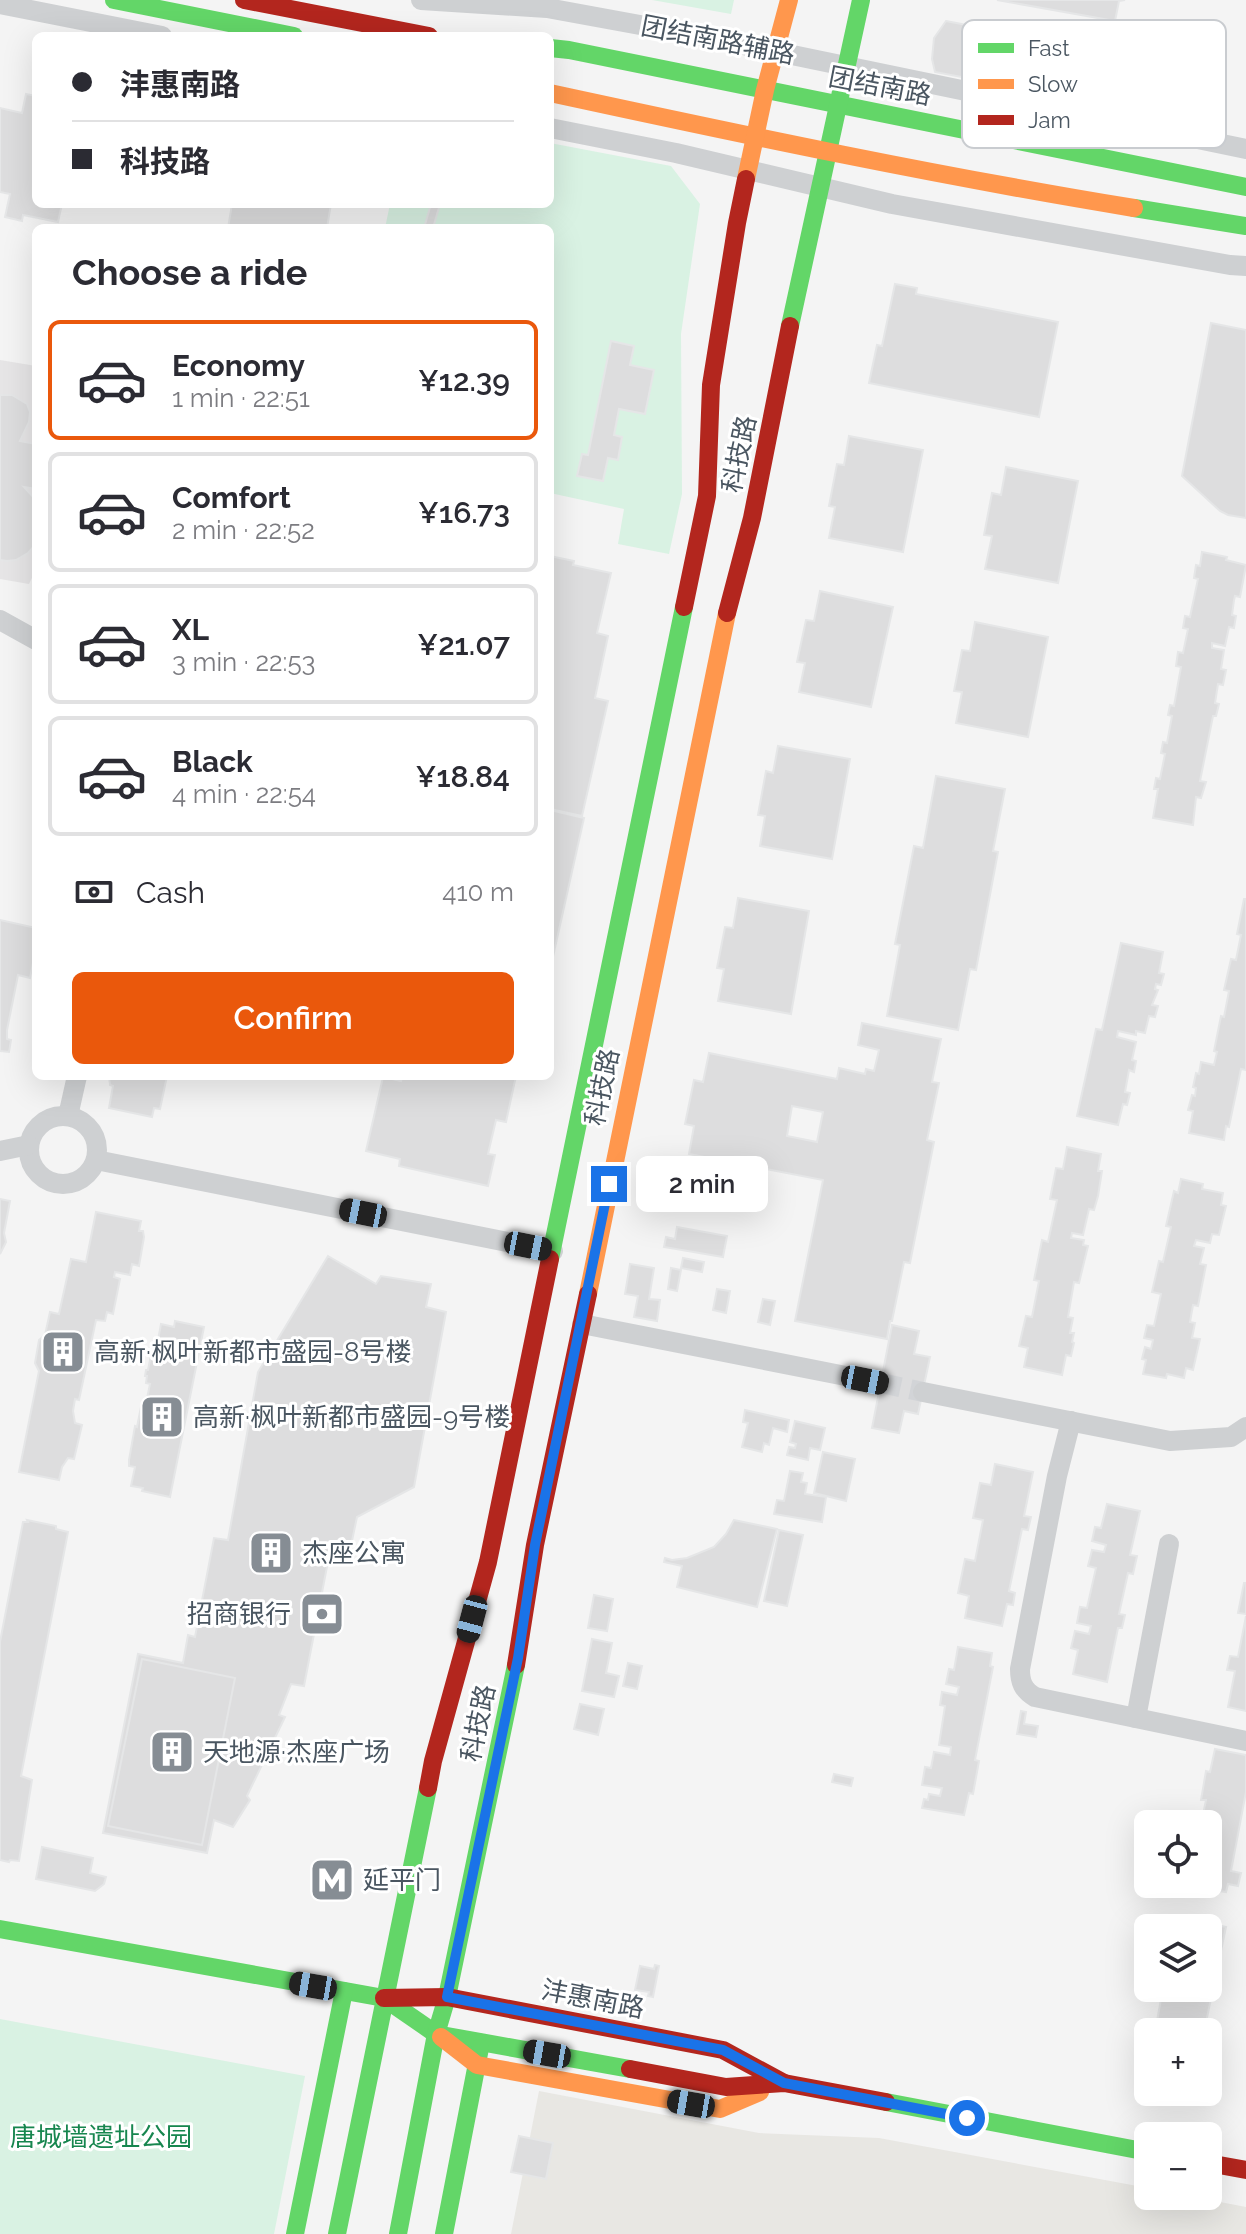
<!DOCTYPE html>
<meta charset="utf-8">
<style>
:root{--surface:#fff;--page:#f7f7f7;--text:#2b2b33;--muted:#7c7c81;--line:#e1e1e2;--accent:#ea580c}
body{margin:0;font-family:Raleway,"Noto Sans SC",sans-serif;background:var(--page);color:var(--text);height:100vh;display:flex;flex-direction:column;font-size:30px;white-space:nowrap}
*{box-sizing:border-box;margin:0}
p{font-size:26px;color:var(--muted)}
.icon{flex:none;width:44px;height:44px;fill:none;stroke:currentColor;stroke-width:2;stroke-linecap:round;stroke-linejoin:round}
.map{position:relative;flex:1;overflow:hidden}
.panel{position:absolute;left:32px;top:224px;width:522px;height:856px;display:flex;flex-direction:column;background:var(--surface);border-radius:12px;box-shadow:0 8px 32px #0002}
.panel>*{flex:none}
.guide{position:absolute;left:32px;top:32px;width:522px;height:176px;border-radius:12px;box-shadow:0 8px 32px #0002;display:grid;align-content:center;height:176px;padding:0 40px;background:var(--surface)}
.tools{position:absolute;left:1134px;top:1810px;display:grid;gap:16px}
.tools a{display:grid;place-items:center;width:88px;height:88px;border-radius:12px;background:var(--surface);box-shadow:0 8px 32px #0002;font-size:40px}
.end{position:absolute;width:36px;height:36px;margin:-18px;border:10px solid #1a73e8;background:#fff;box-shadow:0 0 0 4px #fff}
.from{border-radius:50%}
.bubble{position:absolute;height:56px;border-radius:12px;background:var(--surface);box-shadow:0 8px 32px #0002;font-size:26px;font-weight:600;line-height:56px;text-align:center}
.car{position:absolute;width:24px;height:48px;margin:-24px -12px;border-radius:10px;box-shadow:0 0 6px 2px #0007;background:linear-gradient(#222 24%,#8ab4d8 0 40%,#222 0 76%,#8ab4d8 0 86%,#222 0)}
.guide b{display:flex;align-items:center;gap:28px;height:76px;font-size:30px}
.guide b+b{border-top:2px solid var(--line)}
.guide i{width:20px;height:20px;background:var(--text)}
ul{padding:0;list-style:none}
li{display:flex;align-items:center;gap:24px;height:120px;margin:0 16px 12px;padding:0 24px;border:4px solid var(--line);border-radius:12px}
li div{flex:1}
li b{display:block;font-size:30px}
li em{font-style:normal;font-weight:600}
li.on{border-color:var(--accent)}
li>.icon{width:72px;height:72px;stroke-width:1.5}
h2{padding:0 40px;font-size:36px;line-height:96px}
.pay{display:flex;align-items:center;gap:20px;height:88px;padding:0 40px;font-size:30px}
.pay p{margin-inline-start:auto}
.action{display:flex;gap:16px;margin-top:auto;padding:16px 40px}
.action a{flex:1;height:92px;border-radius:12px;background:var(--accent);color:#fff;font-size:32px;font-weight:600;line-height:92px;text-align:center}
.map>svg:first-child{display:block}
.commercial{fill:#e8e7e3}
.education{fill:#e6e5e6}
.green{fill:#d9f2e3}
.building{fill:#ddddde;stroke:#e5e6e7;stroke-width:2;fill-rule:evenodd}
.lines{fill:none;stroke-linecap:round;stroke-linejoin:round}
.street-tunnel{stroke:#d2d4d7;stroke-width:20;stroke-dasharray:20 10;stroke-linecap:butt}
.street{stroke:#ced0d2;stroke-width:20}
.fast{stroke:#63d668;stroke-width:18}
.slow{stroke:#ff974d;stroke-width:18}
.jam{stroke:#b3261e;stroke-width:18}
.route{stroke:#1a73e8;stroke-width:10}
.labels{text-anchor:middle;dominant-baseline:central;stroke-width:6;stroke-linejoin:round;paint-order:stroke}
.street-label{font-size:26px;fill:#4a5661;stroke:#fff}
.poi-label{font-size:26px;fill:#4a5661;stroke:#fff;text-anchor:start}
.park-label{font-size:26px;fill:#17864f;stroke:#fff}
.key{fill:#fff;stroke:#c9ccd0;stroke-width:2}
.key-label{font-size:22px;fill:#4a5661}
</style>
<div class="map">
<svg width="1246" height="2234" viewBox="0 0 1246 2234">
<rect width="100%" height="100%" fill="#f4f4f4"/>
<polygon class="commercial" points="539,2091 759,2133 879,2138 1148,2188 1148,2196 1189,2196 1246,2207 1246,2234 511,2234"/>
<polygon class="education" points="0,360 36,366 36,570 29,584 0,579"/>
<g class="green">
<polygon points="652,0 734,0 731,14"/>
<polygon points="550,143 671,166 700,204 681,334 682,494 669,554 618,544 624,509 550,493 550,228 385,228 390,204 550,204"/>
<polygon points="0,2019 305,2076 274,2234 0,2234"/>
</g>
<g class="building">
<polygon points="997,0 1125,0 1119,1 1115,21"/>
<polygon points="946,21 1029,37 1034,58 1031,73 1024,84 1019,88 935,72 932,59 934,38"/>
<polygon points="26,94 36,96 36,204 62,204 58,222 23,215 22,221 5,217 10,194 0,192 0,108 22,113"/>
<polygon points="232,204 256,205 331,204 327,228 228,228"/>
<polygon points="431,204 440,204 433,228 424,228"/>
<polygon points="895,284 917,288 916,294 1058,322 1039,417 869,383 877,345 882,346"/>
<polygon points="1211,323 1246,330 1246,518 1228,515 1220,511 1182,476"/>
<polygon points="611,341 634,346 630,365 654,370 645,414 619,409 614,435 622,437 618,460 608,458 603,481 577,476 582,454 588,455"/>
<polygon points="0,395 12,395 27,404 30,412 29,422 20,441 36,444 36,489 24,487 36,500 36,544 28,553 16,560 7,561 0,560"/>
<polygon points="849,436 923,450 903,552 829,538 835,507 829,506 837,464 844,465"/>
<polygon points="1006,467 1078,481 1058,583 985,569 992,536 984,535 992,493 1001,495"/>
<polygon points="1202,552 1227,557 1226,560 1246,565 1240,597 1235,596 1234,600 1232,615 1236,616 1234,628 1229,627 1225,646 1212,643 1212,648 1224,650 1221,669 1226,670 1223,685 1218,684 1215,703 1219,704 1216,716 1213,716 1200,781 1206,782 1201,798 1196,797 1193,825 1153,818 1158,789 1154,789 1156,778 1160,779 1165,754 1161,753 1163,742 1167,743 1172,716 1168,715 1170,705 1174,706 1181,667 1176,666 1178,652 1183,653 1188,629 1183,628 1185,616 1190,617 1198,579 1194,578 1196,565 1200,566"/>
<polygon points="550,556 574,561 573,565 611,573 597,633 608,636 595,698 608,701 582,816 550,809"/>
<polygon points="820,591 893,607 871,707 799,692 805,663 797,662 806,620 814,621"/>
<polygon points="975,622 1048,637 1028,737 956,723 962,692 954,691 962,650 970,651"/>
<polygon points="778,746 850,759 832,859 760,846 765,816 758,815 766,771 773,773"/>
<polygon points="936,776 1005,789 993,851 998,852 976,970 970,969 958,1030 887,1016 900,945 895,944 914,846 923,848"/>
<polygon points="550,810 584,818 550,970"/>
<polygon points="738,898 809,911 791,1014 718,1001 724,969 717,968 725,927 733,928"/>
<polygon points="1244,899 1246,899 1246,1070 1241,1069 1229,1127 1226,1126 1224,1140 1189,1133 1193,1111 1188,1110 1192,1095 1195,1096 1196,1088 1193,1087 1196,1073 1199,1074 1201,1062 1214,1065 1217,1052 1214,1051 1221,1016 1224,1017 1229,991 1224,990 1231,959 1236,960 1241,935 1237,934"/>
<polygon points="0,920 36,928 36,948 30,978 18,975 7,1030 7,1039 11,1040 9,1052 0,1051"/>
<polygon points="1121,943 1163,952 1159,973 1164,974 1161,985 1156,984 1155,989 1158,990 1152,1005 1158,1006 1155,1017 1149,1016 1145,1033 1136,1031 1136,1035 1118,1031 1117,1037 1136,1042 1132,1060 1136,1061 1134,1072 1129,1070 1125,1092 1130,1093 1127,1105 1123,1104 1118,1125 1077,1116 1096,1029 1102,1030"/>
<path d="M862,1023L941,1039L932,1082L939,1083L927,1140L934,1142L910,1263L904,1262L892,1321H890L887,1339L795,1321L823,1180L689,1154L694,1126L685,1124L694,1080L703,1082L709,1053L837,1079L839,1068L865,1074L866,1069L874,1071L879,1050L858,1045ZM792,1106L823,1112L817,1142L787,1136Z"/>
<polygon points="109,1076 167,1076 160,1109 154,1108 152,1117 109,1108 113,1086 110,1085"/>
<polygon points="403,1076 516,1076 506,1122 496,1120 488,1154 495,1155 488,1186 399,1166 400,1159 366,1151 383,1077 401,1081"/>
<polygon points="1067,1147 1101,1154 1098,1171 1102,1171 1098,1196 1094,1210 1089,1209 1083,1235 1072,1233 1071,1238 1084,1240 1083,1245 1088,1246 1079,1283 1074,1282 1068,1317 1073,1318 1070,1333 1074,1333 1072,1342 1074,1343 1071,1356 1066,1355 1062,1375 1024,1367 1028,1348 1019,1346 1026,1316 1032,1317 1039,1281 1034,1280 1042,1240 1048,1242 1057,1200 1050,1199 1056,1168 1063,1169"/>
<polygon points="1181,1179 1203,1184 1202,1189 1223,1193 1221,1205 1226,1206 1219,1235 1212,1234 1210,1243 1196,1240 1194,1246 1204,1248 1200,1264 1206,1265 1198,1306 1193,1305 1190,1322 1195,1323 1192,1338 1200,1339 1193,1370 1186,1368 1184,1378 1167,1374 1166,1378 1143,1374 1146,1360 1142,1359 1145,1347 1151,1349 1153,1340 1144,1338 1147,1325 1154,1326 1161,1294 1152,1292 1159,1261 1163,1262 1171,1227 1166,1226 1174,1191 1178,1193"/>
<polygon points="0,1199 10,1201 4,1233 6,1242 0,1254"/>
<polygon points="96,1212 141,1221 139,1231 143,1231 144,1237 139,1266 132,1264 130,1275 115,1272 114,1277 120,1279 113,1314 107,1312 105,1321 96,1320 79,1400 75,1399 73,1411 75,1423 82,1425 74,1459 68,1458 62,1467 59,1480 19,1472 39,1371 35,1363 39,1340 45,1335 50,1312 59,1314 71,1259 86,1262"/>
<polygon points="677,1227 727,1236 723,1257 664,1247 666,1237 675,1239"/>
<polygon points="328,1256 376,1284 381,1276 431,1284 426,1307 446,1312 414,1487 357,1517 349,1555 330,1551 304,1686 291,1684 279,1715 285,1717 247,1796 250,1800 233,1827 214,1820 207,1853 103,1833 138,1654 183,1663 188,1635 195,1637 214,1538 228,1540 258,1372"/>
<polygon points="683,1258 704,1262 702,1272 681,1268"/>
<polygon points="630,1264 654,1268 649,1299 660,1300 657,1321 634,1317 638,1296 625,1294"/>
<polygon points="671,1268 681,1270 677,1291 668,1289"/>
<polygon points="717,1289 730,1291 726,1313 713,1310"/>
<polygon points="763,1299 775,1301 770,1325 758,1322"/>
<polygon points="175,1321 204,1327 170,1497 142,1491 143,1488 131,1486 135,1467 129,1466 129,1460 135,1426 137,1427 141,1407 145,1408 150,1384 146,1383 147,1376 145,1376 146,1370 148,1370 154,1340 158,1340 161,1324 174,1327"/>
<polygon points="892,1325 919,1331 914,1354 930,1357 918,1414 904,1411 899,1433 872,1428"/>
<polygon points="745,1410 789,1420 787,1432 773,1428 769,1445 764,1443 762,1452 742,1447 748,1423 743,1422"/>
<polygon points="795,1421 825,1428 820,1450 810,1448 808,1460 787,1455 789,1447 795,1448 796,1444 790,1442"/>
<polygon points="823,1452 855,1459 846,1501 814,1493"/>
<polygon points="995,1464 1033,1472 1024,1516 1031,1517 1028,1530 1022,1529 1009,1591 1015,1593 1013,1605 1007,1604 1002,1626 965,1618 969,1596 958,1593 965,1559 975,1561 983,1520 973,1518 980,1483 991,1485"/>
<polygon points="790,1471 803,1473 801,1482 807,1483 805,1494 826,1497 822,1522 774,1514 777,1500 784,1501"/>
<polygon points="1107,1504 1140,1511 1130,1555 1137,1556 1133,1574 1128,1573 1119,1614 1125,1615 1122,1628 1118,1628 1107,1682 1073,1674 1078,1650 1071,1648 1075,1631 1089,1634 1091,1626 1077,1623 1080,1607 1087,1608 1096,1568 1088,1566 1092,1550 1104,1552 1106,1545 1092,1541 1095,1527 1101,1528"/>
<polygon points="27,1520 56,1526 56,1529 68,1532 21,1776 32,1780 19,1861 10,1860 9,1862 0,1860 0,1642 23,1522 28,1522"/>
<polygon points="734,1520 777,1529 757,1607 677,1587 682,1566 664,1562 665,1558 672,1560 687,1558 714,1547 726,1534"/>
<polygon points="779,1530 803,1535 787,1606 764,1601"/>
<polygon points="1244,1583 1246,1583 1246,1614 1238,1613"/>
<polygon points="594,1595 613,1599 607,1631 588,1628"/>
<polygon points="1246,1616 1246,1711 1228,1707 1235,1671 1227,1670 1230,1656 1238,1657"/>
<polygon points="592,1639 612,1643 606,1673 619,1676 614,1697 582,1691"/>
<polygon points="958,1647 992,1653 990,1666 993,1667 975,1760 979,1761 973,1794 969,1793 964,1815 922,1808 924,1799 928,1800 929,1794 940,1796 942,1788 922,1785 925,1767 931,1768 934,1752 950,1755 951,1747 939,1745 945,1706 940,1705 942,1692 957,1695 959,1687 946,1684 949,1669 954,1670"/>
<polygon points="142,1659 235,1678 202,1845 108,1826"/>
<polygon points="628,1663 642,1666 637,1689 623,1686"/>
<polygon points="580,1704 604,1709 598,1735 574,1729"/>
<polygon points="1021,1711 1026,1712 1024,1724 1038,1726 1036,1737 1017,1734"/>
<polygon points="1215,1749 1246,1755 1246,1792 1231,1871 1241,1873 1238,1886 1228,1884 1226,1892 1189,1886 1208,1884 1208,1824 1201,1824 1206,1800 1201,1800 1206,1771 1210,1772"/>
<polygon points="834,1774 853,1778 851,1786 832,1782"/>
<polygon points="42,1847 93,1858 90,1873 106,1877 104,1884 95,1891 36,1879"/>
<polygon points="1201,1921 1226,1927 1204,2032 1155,2032 1163,1988 1208,1988 1208,1928 1199,1928"/>
<polygon points="655,1965 659,1966 653,1997 648,1996 649,1992 635,1990 640,1966 654,1969"/>
<polygon points="519,2136 553,2143 546,2179 511,2172"/>
</g>
<g class="lines">
<polyline class="street-tunnel" points="881,1383 923,1392"/>
<g class="street">
<polyline points="421,0 547,8 700,36 1246,149"/>
<polyline points="0,4 162,36"/>
<polyline points="550,128 676,153 892,204 1230,265 1246,266"/>
<polyline points="0,620 36,640"/>
<circle cx="63" cy="1150" r="34"/>
<polyline points="68,1116 77,1076"/>
<polyline points="0,1151 29,1145"/>
<polyline points="96,1160 553,1251"/>
<polyline points="582,1324 881,1383"/>
<polyline points="923,1392 1170,1441 1231,1437 1246,1427"/>
<path d="M1071,1421L1057,1476L1020,1669C1020,1682 1023,1690 1035,1697L1246,1741"/>
<polyline points="1136,1718 1169,1544"/>
</g>
<g class="fast">
<polyline points="114,0 294,36"/>
<polyline points="550,48 569,50 1246,187"/>
<polyline points="1134,208 1246,226"/>
<polyline points="790,326 861,0"/>
<polyline points="550,1259 684,607"/>
<polyline points="0,1929 384,1998 436,2034 630,2069"/>
<polyline points="886,2102 1148,2152"/>
<polyline points="295,2234 344,1991"/>
<polyline points="337,2234 428,1788"/>
<polyline points="398,2234 436,2034 447,1997 516,1665"/>
<polyline points="444,2234 480,2048"/>
</g>
<g class="slow">
<path d="M550,93C744,135 938,176 1134,208"/>
<polyline points="746,179 765,90 789,0"/>
<polyline points="588,1294 727,613"/>
<polyline points="441,2037 477,2065 720,2109 760,2092"/>
</g>
<g class="jam">
<polyline points="244,0 429,36"/>
<polyline points="684,607 707,496 711,385 737,223 746,179"/>
<polyline points="727,613 752,518 790,326"/>
<polyline points="516,1665 535,1545 588,1294"/>
<polyline points="428,1788 433,1761 488,1562 550,1259"/>
<polyline points="384,1998 447,1997 723,2050 784,2083"/>
<polyline points="630,2069 726,2087 784,2083 886,2102"/>
<polyline points="1208,2163 1246,2170"/>
</g>
</g>
<g class="lines">
<polyline class="route" points="609,1184 535,1545 518,1658 447,1997 723,2050 784,2083 967,2118"/>
</g>
<defs>
<g id="building-square" transform="scale(2.3)"><rect x="-9" y="-9" width="18" height="18" rx="4" fill="#868d94" stroke="#fff"/><path d="M-4-6H4V6H1V3H-1V6H-4ZM-2.5-4.3h1.7v1.8h-1.7ZM.8-4.3h1.7v1.8H.8ZM-2.5-1h1.7V.8h-1.7ZM.8-1h1.7V.8H.8Z" fill="#fff"/></g>
<g id="bank-square" transform="scale(2.3)"><rect x="-9" y="-9" width="18" height="18" rx="4" fill="#868d94" stroke="#fff"/><path d="M-6-4H6V4H-6ZM0-2.3a2.3 2.3 0 1 0 0 4.6a2.3 2.3 0 1 0 0-4.6Z" fill="#fff"/></g>
<g id="metro-square" transform="scale(2.3)"><rect x="-9" y="-9" width="18" height="18" rx="4" fill="#868d94" stroke="#fff"/><path d="M-5.5 5V-5H-3L0 0L3-5H5.5V5H3V-.5L0 4L-3-.5V5Z" fill="#fff"/></g>
</defs>
<g fill-rule="evenodd">
<use href="#building-square" x="63" y="1352"/>
<use href="#building-square" x="162" y="1417"/>
<use href="#building-square" x="271" y="1553"/>
<use href="#bank-square" x="322" y="1614"/>
<use href="#building-square" x="172" y="1752"/>
<use href="#metro-square" x="332" y="1880"/>
</g>
<g class="labels">
<g class="street-label">
<text transform="translate(718 40) rotate(11)">团结南路辅路</text>
<text transform="translate(880 86) rotate(11)">团结南路</text>
<text transform="translate(739 454) rotate(-78)">科技路</text>
<text transform="translate(602 1087) rotate(-78)">科技路</text>
<text transform="translate(478 1723) rotate(-78)">科技路</text>
<text transform="translate(593 1999) rotate(11)">沣惠南路</text>
</g>
<g class="poi-label">
<text x="94" y="1352">高新·枫叶新都市盛园-8号楼</text>
<text x="193" y="1417">高新·枫叶新都市盛园-9号楼</text>
<text x="302" y="1553">杰座公寓</text>
<text x="291" y="1614" text-anchor="end">招商银行</text>
<text x="203" y="1752">天地源·杰座广场</text>
<text x="363" y="1880">延平门</text>
</g>
<g class="park-label">
<text x="101" y="2137">唐城墙遗址公园</text>
</g>
</g>
<rect x="962" y="20" width="264" height="128" rx="12" class="key"/>
<rect x="978" y="43" width="36" height="10" fill="#63d668"/>
<rect x="978" y="79" width="36" height="10" fill="#ff974d"/>
<rect x="978" y="115" width="36" height="10" fill="#b3261e"/>
<g class="key-label">
<text x="1028" y="56">Fast</text>
<text x="1028" y="92">Slow</text>
<text x="1028" y="128">Jam</text>
</g>
</svg>
<div class="tools">
<a><svg class="icon" aria-label="locate" viewBox="0 0 24 24"><circle cx="12" cy="12" r="6"/><path d="M12 2v4M12 18v4M2 12h4M18 12h4"/></svg></a>
<a><svg class="icon" aria-label="layers" viewBox="0 0 24 24"><path d="M12 4l9 5-9 5-9-5zM3 14l9 5 9-5"/></svg></a>
<a>+</a>
<a>−</a>
</div>
<i class="end from" style="left:967px;top:2118px"></i>
<i class="end" style="left:609px;top:1184px"></i>
<div class="bubble" style="left:636px;top:1156px;width:132px">2 min</div>
<i class="car" style="left:363px;top:1213px;rotate:281deg"></i>
<i class="car" style="left:528px;top:1246px;rotate:101deg"></i>
<i class="car" style="left:865px;top:1380px;rotate:101deg"></i>
<i class="car" style="left:472px;top:1619px;rotate:195deg"></i>
<i class="car" style="left:313px;top:1986px;rotate:280deg"></i>
<i class="car" style="left:547px;top:2054px;rotate:280deg"></i>
<i class="car" style="left:691px;top:2104px;rotate:280deg"></i>
<div class="guide">
<b><i class="from"></i>沣惠南路</b>
<b><i></i>科技路</b>
</div>
<section class="panel">
<h2>Choose a ride</h2>
<ul>
<li class="on"><svg class="icon" aria-label="car" viewBox="0 0 24 24"><path d="M5 17H2v-5l4-1 3-4h7l3 4 3 1v5h-3M9 17h6M6 11h13"/><circle cx="7" cy="17" r="2"/><circle cx="17" cy="17" r="2"/></svg><div><b>Economy</b><p>1 min · 22:51</p></div><em>¥12.39</em></li>
<li><svg class="icon" aria-label="car" viewBox="0 0 24 24"><path d="M5 17H2v-5l4-1 3-4h7l3 4 3 1v5h-3M9 17h6M6 11h13"/><circle cx="7" cy="17" r="2"/><circle cx="17" cy="17" r="2"/></svg><div><b>Comfort</b><p>2 min · 22:52</p></div><em>¥16.73</em></li>
<li><svg class="icon" aria-label="car" viewBox="0 0 24 24"><path d="M5 17H2v-5l4-1 3-4h7l3 4 3 1v5h-3M9 17h6M6 11h13"/><circle cx="7" cy="17" r="2"/><circle cx="17" cy="17" r="2"/></svg><div><b>XL</b><p>3 min · 22:53</p></div><em>¥21.07</em></li>
<li><svg class="icon" aria-label="car" viewBox="0 0 24 24"><path d="M5 17H2v-5l4-1 3-4h7l3 4 3 1v5h-3M9 17h6M6 11h13"/><circle cx="7" cy="17" r="2"/><circle cx="17" cy="17" r="2"/></svg><div><b>Black</b><p>4 min · 22:54</p></div><em>¥18.84</em></li>
</ul>
<div class="pay"><svg class="icon" aria-label="cash" viewBox="0 0 24 24"><path d="M3 7h18v10H3z"/><circle cx="12" cy="12" r="2"/></svg>Cash<p>410 m</p></div>
<div class="action"><a>Confirm</a></div>
</section>
</div>
